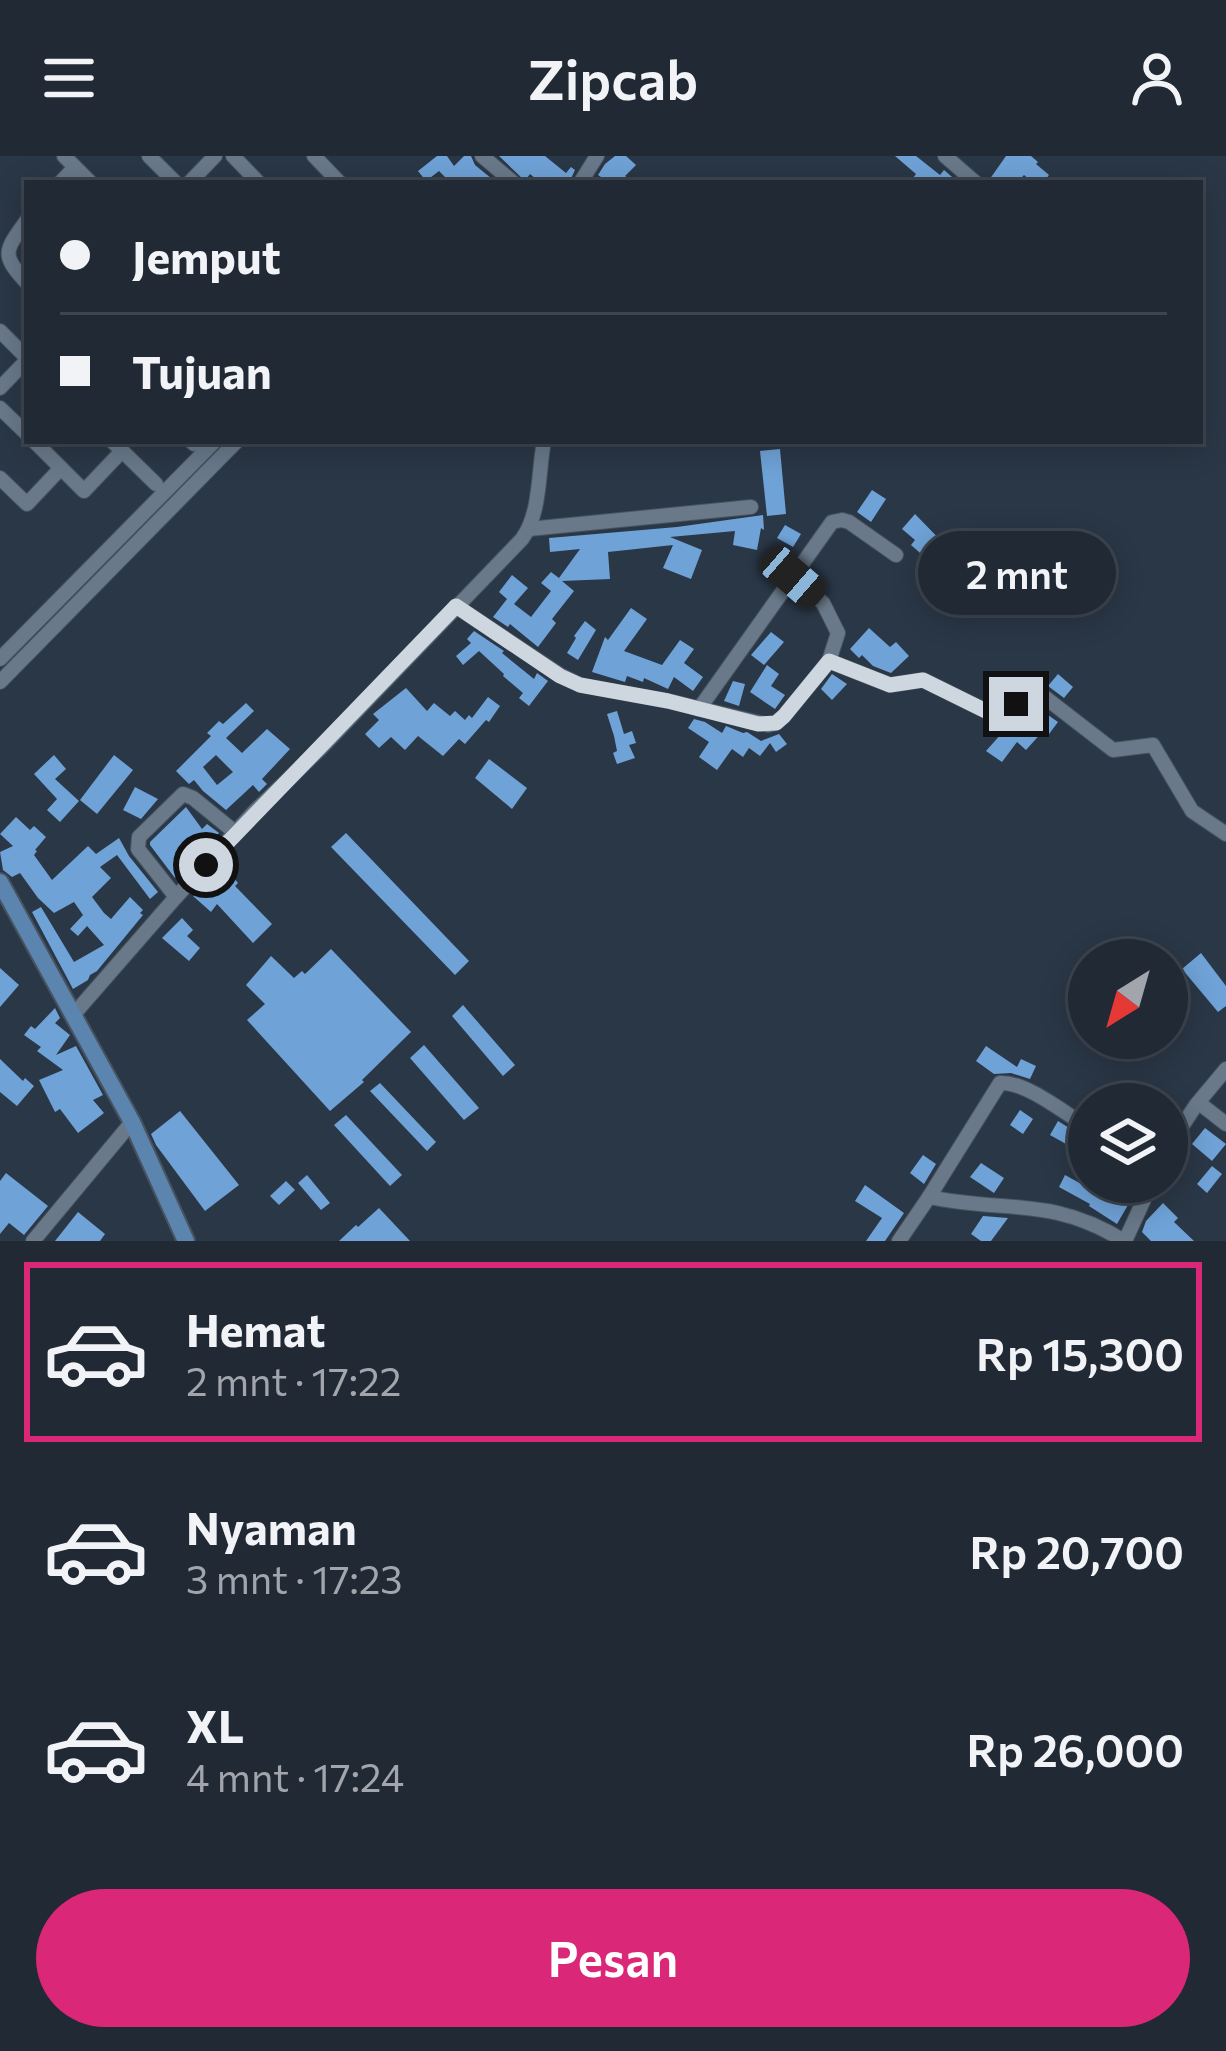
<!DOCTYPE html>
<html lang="id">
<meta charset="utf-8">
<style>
:root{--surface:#202934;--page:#28313c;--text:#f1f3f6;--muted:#a2a6ac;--line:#3d454f;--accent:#db2777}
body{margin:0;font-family:Commissioner,sans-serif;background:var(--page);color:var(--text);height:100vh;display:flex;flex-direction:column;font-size:45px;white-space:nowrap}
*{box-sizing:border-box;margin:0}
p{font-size:39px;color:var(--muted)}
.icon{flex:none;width:66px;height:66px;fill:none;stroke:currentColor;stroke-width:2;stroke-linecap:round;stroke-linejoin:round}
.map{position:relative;height:1085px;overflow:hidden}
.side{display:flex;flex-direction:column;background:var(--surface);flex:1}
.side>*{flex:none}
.banner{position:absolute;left:24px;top:24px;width:1179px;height:264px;border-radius:0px;box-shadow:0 6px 30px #0003,0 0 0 3px var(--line);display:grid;align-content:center;height:264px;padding:0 36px;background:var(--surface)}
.needle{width:78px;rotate:217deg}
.controls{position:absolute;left:1068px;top:783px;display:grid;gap:24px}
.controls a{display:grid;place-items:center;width:120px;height:120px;border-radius:50%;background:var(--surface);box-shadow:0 6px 30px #0003,0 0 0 3px var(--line);font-size:60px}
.end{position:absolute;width:54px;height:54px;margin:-27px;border:15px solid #ced7e0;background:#111;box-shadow:0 0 0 6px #111}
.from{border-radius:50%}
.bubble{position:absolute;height:84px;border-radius:42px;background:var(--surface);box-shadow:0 6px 30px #0003,0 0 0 3px var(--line);font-size:39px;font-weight:600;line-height:84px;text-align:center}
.car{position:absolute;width:36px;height:72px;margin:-36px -18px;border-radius:15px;box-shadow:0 0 9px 3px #0007;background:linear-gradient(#222 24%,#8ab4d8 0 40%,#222 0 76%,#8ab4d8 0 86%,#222 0)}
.banner b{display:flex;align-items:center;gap:42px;height:114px;font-size:45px}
.banner b+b{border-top:3px solid var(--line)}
.banner i{width:30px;height:30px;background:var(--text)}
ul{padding:21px 0 0;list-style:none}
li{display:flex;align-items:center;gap:36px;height:180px;margin:0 24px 18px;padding:0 12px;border:6px solid transparent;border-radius:0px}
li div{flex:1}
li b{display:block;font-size:45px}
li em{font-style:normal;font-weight:600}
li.on{border-color:var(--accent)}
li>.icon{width:108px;height:108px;stroke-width:1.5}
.action{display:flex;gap:24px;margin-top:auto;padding:24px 36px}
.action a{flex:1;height:138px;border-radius:72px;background:var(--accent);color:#fff;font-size:48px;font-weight:600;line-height:138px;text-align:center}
header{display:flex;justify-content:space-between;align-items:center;height:156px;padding:0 36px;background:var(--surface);font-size:54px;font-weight:600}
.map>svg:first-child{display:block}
.building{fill:#6fa2d7;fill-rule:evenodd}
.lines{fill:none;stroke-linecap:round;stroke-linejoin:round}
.minor-casing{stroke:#47535e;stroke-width:16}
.major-casing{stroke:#47535e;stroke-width:20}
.minor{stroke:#69798a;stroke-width:14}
.major{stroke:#5b84af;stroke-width:16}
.route{stroke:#ced7e0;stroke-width:15}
</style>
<header><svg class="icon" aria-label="menu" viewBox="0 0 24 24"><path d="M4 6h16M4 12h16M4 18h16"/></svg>Zipcab<svg class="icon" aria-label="person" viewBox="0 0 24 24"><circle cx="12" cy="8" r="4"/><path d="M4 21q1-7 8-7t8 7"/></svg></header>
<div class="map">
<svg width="1226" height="1085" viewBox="0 0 1226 1085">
<rect width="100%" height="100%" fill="#2a3746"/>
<g class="building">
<polygon points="437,0 447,0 454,10 464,0 471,0 475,9 497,27 451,27 439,15 426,25 418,15"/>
<polygon points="499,0 545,0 566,17 571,11 575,14 569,27 541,27 530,18 525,25"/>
<polygon points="615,0 626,0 636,9 625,20 635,27 610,27 598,19 605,8"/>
<polygon points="895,0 916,0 940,19 944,14 959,27 909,27 916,18"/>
<polygon points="1006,0 1031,0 1038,6 1036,8 1049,19 1043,27 1033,27 1024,19 1017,27 987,27"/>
<polygon points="780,293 786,358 767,360 760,295"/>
<polygon points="872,334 886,343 871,366 857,356"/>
<polygon points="915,358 950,394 935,410 911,389 915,384 902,373"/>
<polygon points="763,359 764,374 761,372 757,394 733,389 735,375 670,381 702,394 691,423 663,412 673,389 608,396 610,423 562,425 574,435 552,463 556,467 538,491 510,468 508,471 493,461 507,443 499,436 512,419 528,432 514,448 531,461 551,435 541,427 551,416 559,422 580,393 550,396 549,382 677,371"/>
<polygon points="785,369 801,378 793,391 777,382"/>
<polygon points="984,381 1006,402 995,413 973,392"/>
<polygon points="631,452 647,463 624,495 662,509 680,484 694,493 684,507 703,521 693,535 674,521 668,533 644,522 643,526 627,520 625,526 592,516 605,481 608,484"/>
<polygon points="585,465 596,474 578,504 567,497 576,482 574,480"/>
<polygon points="869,472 890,491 896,486 909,500 891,517 873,510 862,499 859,502 850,493"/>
<polygon points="474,475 504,495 502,497 534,523 537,517 548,525 529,550 519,542 523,537 503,520 504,518 479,495 463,509 456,500 471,487 467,483"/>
<polygon points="771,476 784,486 764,509 751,499"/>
<polygon points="767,509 779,518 771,530 785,539 775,553 750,536"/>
<polygon points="832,518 847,528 832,544 821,533"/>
<polygon points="1058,518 1073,531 1064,542 1048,530"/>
<polygon points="733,525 745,528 739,550 724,545"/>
<polygon points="406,532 427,555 434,547 450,560 455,555 465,564 469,559 472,562 488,541 500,550 489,566 486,564 465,588 459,583 443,600 418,580 405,594 391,581 379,592 365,578 379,564 373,558"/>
<path d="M246,547L254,555L226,582L242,597L267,573L290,593L262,623L267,628L259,636L253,629L226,654L203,635L194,624L189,628L176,615L211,580L207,577L219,565L223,568ZM216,599L233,616L217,629L203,611Z"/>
<polygon points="1035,550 1058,566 1049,578 1044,574 1026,594 1017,586 1002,606 986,595 1018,559"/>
<polygon points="617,555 624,578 632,575 636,587 629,589 635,602 617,608 613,597 617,595 614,580 607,558"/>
<polygon points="694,563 705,566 722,577 726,570 743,577 747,576 761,585 779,578 787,588 776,596 770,587 760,600 749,592 743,601 732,593 717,614 699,601 709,586 688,572"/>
<polygon points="54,599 66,613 55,623 79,645 60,666 47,654 57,643 34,618"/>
<polygon points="114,599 133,614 97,658 80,644"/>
<polygon points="489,603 527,632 512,653 475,622"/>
<polygon points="135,631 158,643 141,663 123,654"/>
<polygon points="186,651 202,673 207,668 219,677 175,722 150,689 150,686"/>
<polygon points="16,661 30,674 34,670 46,681 35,694 37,695 34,699 52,724 88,690 96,698 119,682 129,700 158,736 150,743 117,699 100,711 111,722 92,741 104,757 111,763 130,741 143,754 140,757 143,759 97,815 90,819 88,824 73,833 32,756 41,751 74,806 104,789 87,770 78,780 70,773 83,759 74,746 54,757 38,742 20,717 12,721 3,714 0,696 13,690 0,678"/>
<polygon points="346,677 469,805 455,819 331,691"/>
<polygon points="224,710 238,727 235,730 272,768 253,787 217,748 211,756 193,740"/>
<polygon points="182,762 193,774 187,780 200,792 189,805 162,782"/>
<polygon points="331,793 411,876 362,924 364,926 330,955 247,864 265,848 246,829 271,800 294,822 302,815 305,818"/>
<polygon points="1201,797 1226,830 1226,850 1218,856 1182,813"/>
<polygon points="0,812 19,829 0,851"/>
<polygon points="463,849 515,909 503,920 452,860"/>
<polygon points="55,852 60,862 55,867 70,879 56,899 76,890 103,939 93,944 104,957 78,977 60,953 55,956 39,924 63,914 37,895 41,891 24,879 31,870 35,873"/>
<polygon points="424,889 479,952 464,964 410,902"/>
<polygon points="986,890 1017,911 1021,903 1036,910 1030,923 1011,917 994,918 976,905"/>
<polygon points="0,903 23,925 25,922 34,930 17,950 0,936"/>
<polygon points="380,927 436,986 427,995 370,935"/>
<polygon points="1020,954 1033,963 1023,978 1010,969"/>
<polygon points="180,955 239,1029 205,1055 156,989 151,978"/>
<polygon points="346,959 402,1019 390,1030 334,969"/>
<polygon points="1058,965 1087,983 1082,997 1050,979"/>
<polygon points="1205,972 1226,988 1212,1005 1192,988"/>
<polygon points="923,999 936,1008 924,1028 910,1017"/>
<polygon points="981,1007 1004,1022 994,1037 970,1021"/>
<polygon points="1212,1010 1222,1018 1207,1037 1197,1028"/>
<polygon points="6,1017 48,1050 24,1079 9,1067 0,1078 0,1025"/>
<polygon points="307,1019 330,1047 321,1054 298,1027"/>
<polygon points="1065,1019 1098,1037 1106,1026 1135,1026 1126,1037 1132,1042 1117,1068 1089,1050 1090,1048 1059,1031"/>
<polygon points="286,1025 295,1034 279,1049 270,1040"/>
<polygon points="865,1029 904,1057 885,1085 866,1085 882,1062 855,1045"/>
<polygon points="1163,1047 1178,1062 1174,1066 1194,1085 1151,1085 1142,1076 1146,1065"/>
<polygon points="379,1052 410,1085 339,1085 356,1069 358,1071"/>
<polygon points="78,1056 105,1078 100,1085 55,1085"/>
<polygon points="983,1060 1008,1062 991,1085 981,1085 971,1078"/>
</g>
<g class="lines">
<g class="minor-casing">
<g id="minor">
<polyline points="64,0 91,27"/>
<polyline points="149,0 176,27"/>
<polyline points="233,0 259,27"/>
<polyline points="314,0 340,27"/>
<polyline points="482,0 514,27"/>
<polyline points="945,0 976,27"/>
<polyline points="60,27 75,11"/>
<polyline points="189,27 215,0"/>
<polyline points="580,27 597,0"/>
<path d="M27,64C5,95 0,98 27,127"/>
<polyline points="0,175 27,202"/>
<polyline points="0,232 27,204"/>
<polyline points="0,252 27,278"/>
<polyline points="34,285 84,335 122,295"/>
<polyline points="112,285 156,328"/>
<polyline points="191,285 194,288"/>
<polyline points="0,322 27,348 61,312"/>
<polyline points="529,373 751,351"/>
<polyline points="456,450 560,519 580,529 668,545 768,569 776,567 784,560 829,505 838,477 823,447 793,421"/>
<polyline points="0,503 215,285"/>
<polyline points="829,505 890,529 923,524 994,559 1038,536 1113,594 1153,589 1192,655 1226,678"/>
<polyline points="0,526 237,285"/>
<polyline points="699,553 832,366 842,364 849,366 896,399"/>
<polyline points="176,741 138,693 139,681 183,638 193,642 236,677"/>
<path d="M74,858L176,741L255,655L322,591L522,383C541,357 538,316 544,285"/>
<polyline points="1199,947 1226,968"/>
<polyline points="1167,993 1196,949 1226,913"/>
<path d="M929,1041L1000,927C1025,925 1066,958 1089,972"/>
<polyline points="33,1085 132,966"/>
<path d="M899,1085L929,1041C1004,1057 1052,1040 1124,1085"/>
<polyline points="1125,1085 1152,1026"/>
</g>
</g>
<g class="major-casing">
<polyline id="major" points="0,726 132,966 186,1085"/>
</g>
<use href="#minor" class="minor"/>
<use href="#major" class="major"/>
</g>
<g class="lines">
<polyline class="route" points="206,709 456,450 560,520 580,529 668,545 758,568 776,567 784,560 829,505 890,529 923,524 994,559 1016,548"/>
</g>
</svg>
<div class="controls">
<a><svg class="needle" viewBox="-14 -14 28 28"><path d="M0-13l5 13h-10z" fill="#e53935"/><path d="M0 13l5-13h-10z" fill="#a2a6ac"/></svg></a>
<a><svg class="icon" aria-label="layers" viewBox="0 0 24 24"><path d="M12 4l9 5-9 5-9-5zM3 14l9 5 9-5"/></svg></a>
</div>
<i class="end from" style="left:206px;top:709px"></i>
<i class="end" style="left:1016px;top:548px"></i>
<div class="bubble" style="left:918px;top:375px;width:198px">2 mnt</div>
<i class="car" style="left:793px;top:421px;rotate:131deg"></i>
<div class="banner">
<b><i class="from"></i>Jemput</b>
<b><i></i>Tujuan</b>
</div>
</div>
<section class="side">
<ul>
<li class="on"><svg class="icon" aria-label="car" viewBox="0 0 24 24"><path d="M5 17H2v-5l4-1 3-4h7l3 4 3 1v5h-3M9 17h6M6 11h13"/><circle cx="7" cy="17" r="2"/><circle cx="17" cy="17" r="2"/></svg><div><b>Hemat</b><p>2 mnt · 17:22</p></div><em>Rp 15,300</em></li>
<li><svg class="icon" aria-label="car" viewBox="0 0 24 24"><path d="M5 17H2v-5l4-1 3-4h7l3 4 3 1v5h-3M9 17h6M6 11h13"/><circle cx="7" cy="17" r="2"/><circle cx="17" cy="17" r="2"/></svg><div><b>Nyaman</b><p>3 mnt · 17:23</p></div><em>Rp 20,700</em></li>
<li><svg class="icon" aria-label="car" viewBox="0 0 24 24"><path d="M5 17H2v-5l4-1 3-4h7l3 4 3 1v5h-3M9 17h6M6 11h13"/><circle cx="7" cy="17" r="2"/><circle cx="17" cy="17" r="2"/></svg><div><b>XL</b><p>4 mnt · 17:24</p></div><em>Rp 26,000</em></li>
</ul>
<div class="action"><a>Pesan</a></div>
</section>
